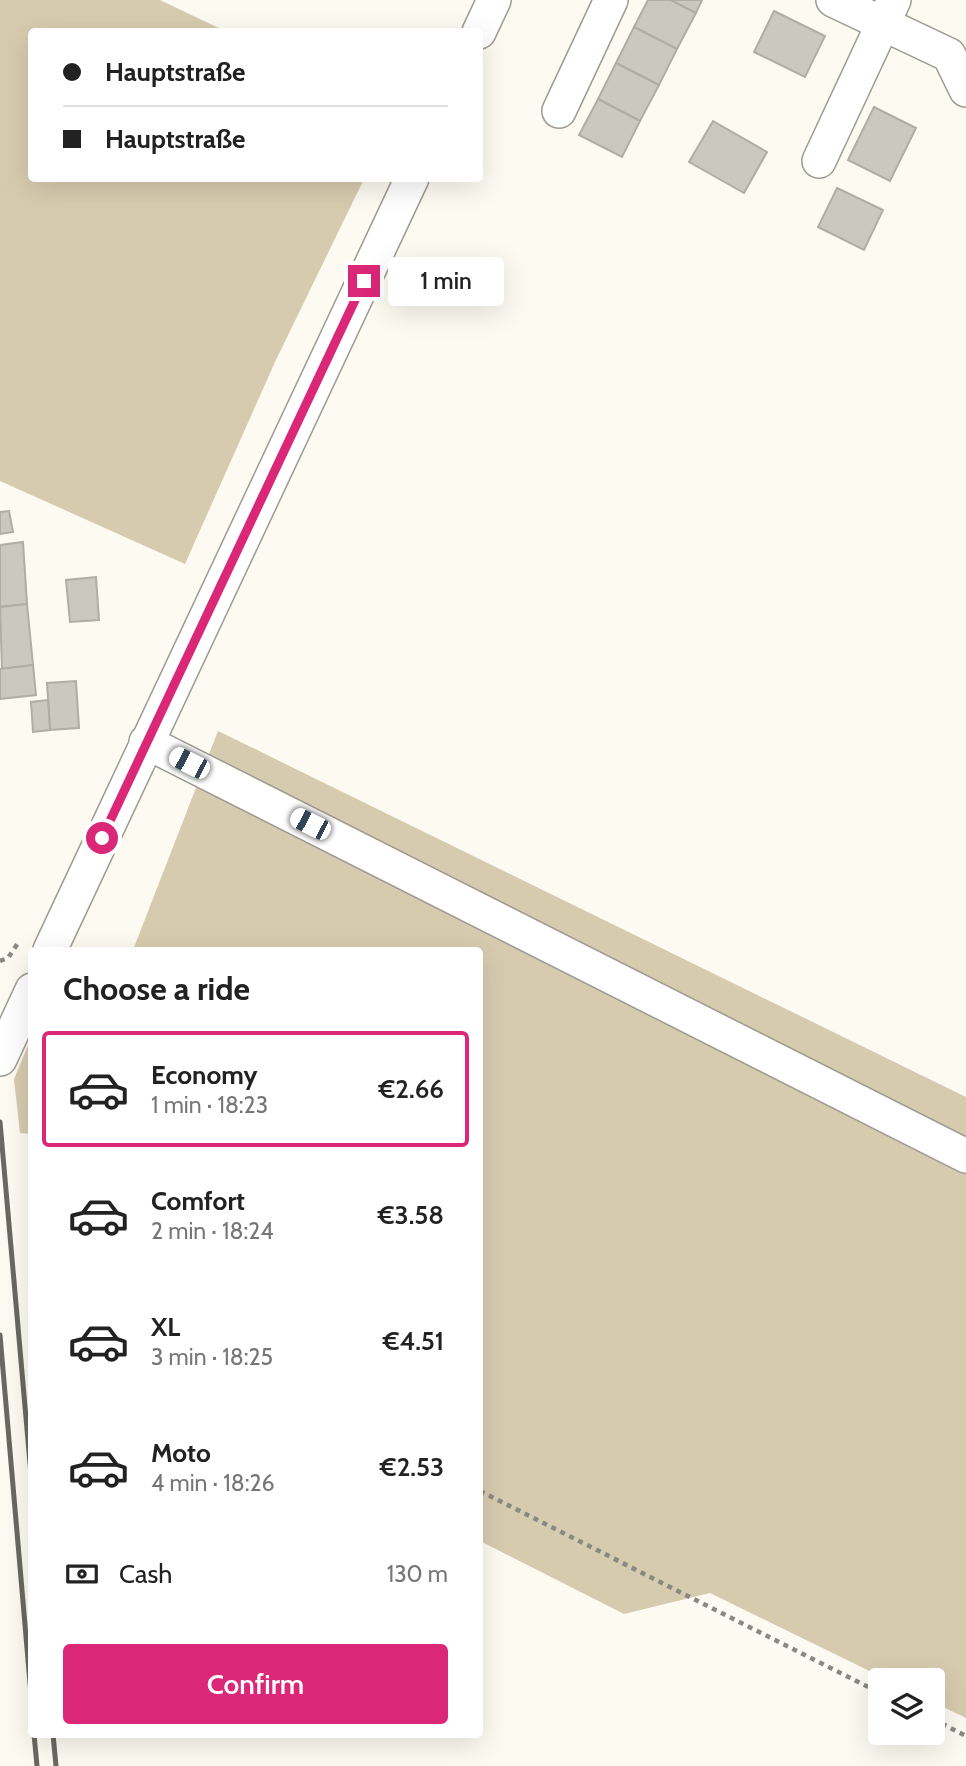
<!DOCTYPE html>
<meta charset="utf-8">
<style>
:root{--surface:#fff;--page:#f2f2f2;--text:#222;--muted:#767676;--line:#e0e0e0;--accent:#db2777}
body{margin:0;font-family:Cabin,sans-serif;background:var(--page);color:var(--text);height:100vh;display:flex;flex-direction:column;font-size:26px;white-space:nowrap}
*{box-sizing:border-box;margin:0}
p{font-size:23px;color:var(--muted)}
.icon{flex:none;width:38px;height:38px;fill:none;stroke:currentColor;stroke-width:2;stroke-linecap:round;stroke-linejoin:round}
.map{position:relative;flex:1;overflow:hidden}
.details{position:absolute;left:28px;top:947px;width:455px;height:791px;display:flex;flex-direction:column;background:var(--surface);border-radius:7px;box-shadow:0 7px 28px #0002}
.details>*{flex:none}
.hud{position:absolute;left:28px;top:28px;width:455px;height:154px;border-radius:7px;box-shadow:0 7px 28px #0002;display:grid;align-content:center;height:154px;padding:0 35px;background:var(--surface)}
.fabs{position:absolute;left:868px;top:1668px;display:grid;gap:14px}
.fabs a{display:grid;place-items:center;width:77px;height:77px;border-radius:7px;background:var(--surface);box-shadow:0 7px 28px #0002;font-size:35px}
.end{position:absolute;width:32px;height:32px;margin:-16px;border:9px solid #db2777;background:#fff;box-shadow:0 0 0 4px #fff}
.from{border-radius:50%}
.bubble{position:absolute;height:49px;border-radius:7px;background:var(--surface);box-shadow:0 7px 28px #0002;font-size:23px;font-weight:600;line-height:49px;text-align:center}
.car{position:absolute;width:21px;height:42px;margin:-21px -10px;border-radius:9px;box-shadow:0 0 5px 2px #0007;background:linear-gradient(#fff 24%,#345 0 40%,#fff 0 76%,#345 0 86%,#fff 0)}
.hud b{display:flex;align-items:center;gap:24px;height:66px;font-size:26px}
.hud b+b{border-top:2px solid var(--line)}
.hud i{width:18px;height:18px;background:var(--text)}
ul{padding:0;list-style:none}
li{display:flex;align-items:center;gap:21px;height:116px;margin:0 14px 10px;padding:0 21px;border:4px solid transparent;border-radius:7px}
li div{flex:1}
li b{display:block;font-size:26px}
li em{font-style:normal;font-weight:600}
li.selected{border-color:var(--accent)}
li>.icon{width:63px;height:63px;stroke-width:1.5}
h2{padding:0 35px;font-size:32px;line-height:84px}
.pay{display:flex;align-items:center;gap:18px;height:77px;padding:0 35px;font-size:26px}
.pay p{margin-inline-start:auto}
.cta{display:flex;gap:14px;margin-top:auto;padding:14px 35px}
.cta a{flex:1;height:80px;border-radius:7px;background:var(--accent);color:#fff;font-size:28px;font-weight:600;line-height:80px;text-align:center}
.map>svg:first-child{display:block}
.green{fill:#d7cbaf}
.building{fill:#cbc8bf;stroke:#b0ada5;stroke-width:2}
.lines{fill:none;stroke-linecap:round;stroke-linejoin:round}
.minor-casing{stroke:#9e9a92;stroke-width:36}
.path{stroke:#898882;stroke-width:4.5;stroke-dasharray:5 5;stroke-linecap:butt}
.minor{stroke:#fff;stroke-width:33}
.rail{stroke:#696863;stroke-width:5}
.route{stroke:#db2777;stroke-width:9}
</style>
<div class="map">
<svg width="966" height="1766" viewBox="0 0 966 1766">
<rect width="100%" height="100%" fill="#fdfaf1"/>
<g class="green">
<polygon points="0,0 160,0 225,31 32,32 32,178 364,179 275,362 185,564 0,481"/>
<polygon points="218,731 966,1097 966,1718 933,1702 933,1680 888,1680 710,1593 624,1614 480,1541 480,950 133,950"/>
<polygon points="31,1038 31,1134 20,1133 14,1079"/>
</g>
<g class="building">
<polygon points="648,0 671,0 696,13 677,49 634,27"/>
<polygon points="671,0 702,0 696,13"/>
<polygon points="774,11 825,36 805,77 754,52"/>
<polygon points="634,27 677,49 659,85 616,63"/>
<polygon points="616,63 659,85 640,121 598,99"/>
<polygon points="598,99 640,121 622,157 579,135"/>
<polygon points="874,107 916,128 890,181 848,160"/>
<polygon points="713,121 767,152 744,193 689,162"/>
<polygon points="837,188 883,210 864,250 818,227"/>
<polygon points="9,511 13,532 0,534 0,512"/>
<polygon points="23,542 27,604 0,607 0,545"/>
<polygon points="96,577 99,620 70,622 66,580"/>
<polygon points="27,604 33,665 2,669 0,607"/>
<polygon points="33,665 36,695 0,699 0,669"/>
<polygon points="76,681 79,728 50,730 47,683"/>
<polygon points="48,700 50,730 33,732 31,702"/>
</g>
<g class="lines">
<g class="minor-casing">
<g id="minor">
<polyline points="833,0 949,55 966,90"/>
<polyline points="479,32 494,0"/>
<polyline points="559,111 611,0"/>
<polyline points="819,161 894,0"/>
<polyline points="146,742 966,1156"/>
<polyline points="50,950 412,178"/>
<polyline points="0,1059 32,990"/>
</g>
</g>
<g class="path">
<polyline points="0,961 8,958 18,943"/>
<polyline points="480,1491 880,1693"/>
<polyline points="933,1719 966,1736"/>
</g>
<use href="#minor" class="minor"/>
<g class="rail">
<polyline points="0,1122 32,1486"/>
<polyline points="0,1335 32,1706"/>
<polyline points="34,1734 37,1766"/>
<polyline points="53,1734 56,1766"/>
</g>
</g>
<g class="lines">
<polyline class="route" points="102,838 364,281"/>
</g>
</svg>
<div class="fabs">
<a><svg class="icon" aria-label="layers" viewBox="0 0 24 24"><path d="M12 4l9 5-9 5-9-5zM3 14l9 5 9-5"/></svg></a>
</div>
<i class="end from" style="left:102px;top:838px"></i>
<i class="end" style="left:364px;top:281px"></i>
<div class="bubble" style="left:388px;top:257px;width:116px">1 min</div>
<i class="car" style="left:189px;top:763px;rotate:297deg"></i>
<i class="car" style="left:310px;top:824px;rotate:297deg"></i>
<div class="hud">
<b><i class="from"></i>Hauptstraße</b>
<b><i></i>Hauptstraße</b>
</div>
<section class="details">
<h2>Choose a ride</h2>
<ul>
<li class="selected"><svg class="icon" aria-label="car" viewBox="0 0 24 24"><path d="M5 17H2v-5l4-1 3-4h7l3 4 3 1v5h-3M9 17h6M6 11h13"/><circle cx="7" cy="17" r="2"/><circle cx="17" cy="17" r="2"/></svg><div><b>Economy</b><p>1 min · 18:23</p></div><em>€2.66</em></li>
<li><svg class="icon" aria-label="car" viewBox="0 0 24 24"><path d="M5 17H2v-5l4-1 3-4h7l3 4 3 1v5h-3M9 17h6M6 11h13"/><circle cx="7" cy="17" r="2"/><circle cx="17" cy="17" r="2"/></svg><div><b>Comfort</b><p>2 min · 18:24</p></div><em>€3.58</em></li>
<li><svg class="icon" aria-label="car" viewBox="0 0 24 24"><path d="M5 17H2v-5l4-1 3-4h7l3 4 3 1v5h-3M9 17h6M6 11h13"/><circle cx="7" cy="17" r="2"/><circle cx="17" cy="17" r="2"/></svg><div><b>XL</b><p>3 min · 18:25</p></div><em>€4.51</em></li>
<li><svg class="icon" aria-label="car" viewBox="0 0 24 24"><path d="M5 17H2v-5l4-1 3-4h7l3 4 3 1v5h-3M9 17h6M6 11h13"/><circle cx="7" cy="17" r="2"/><circle cx="17" cy="17" r="2"/></svg><div><b>Moto</b><p>4 min · 18:26</p></div><em>€2.53</em></li>
</ul>
<div class="pay"><svg class="icon" aria-label="cash" viewBox="0 0 24 24"><path d="M3 7h18v10H3z"/><circle cx="12" cy="12" r="2"/></svg>Cash<p>130 m</p></div>
<div class="cta"><a>Confirm</a></div>
</section>
</div>
